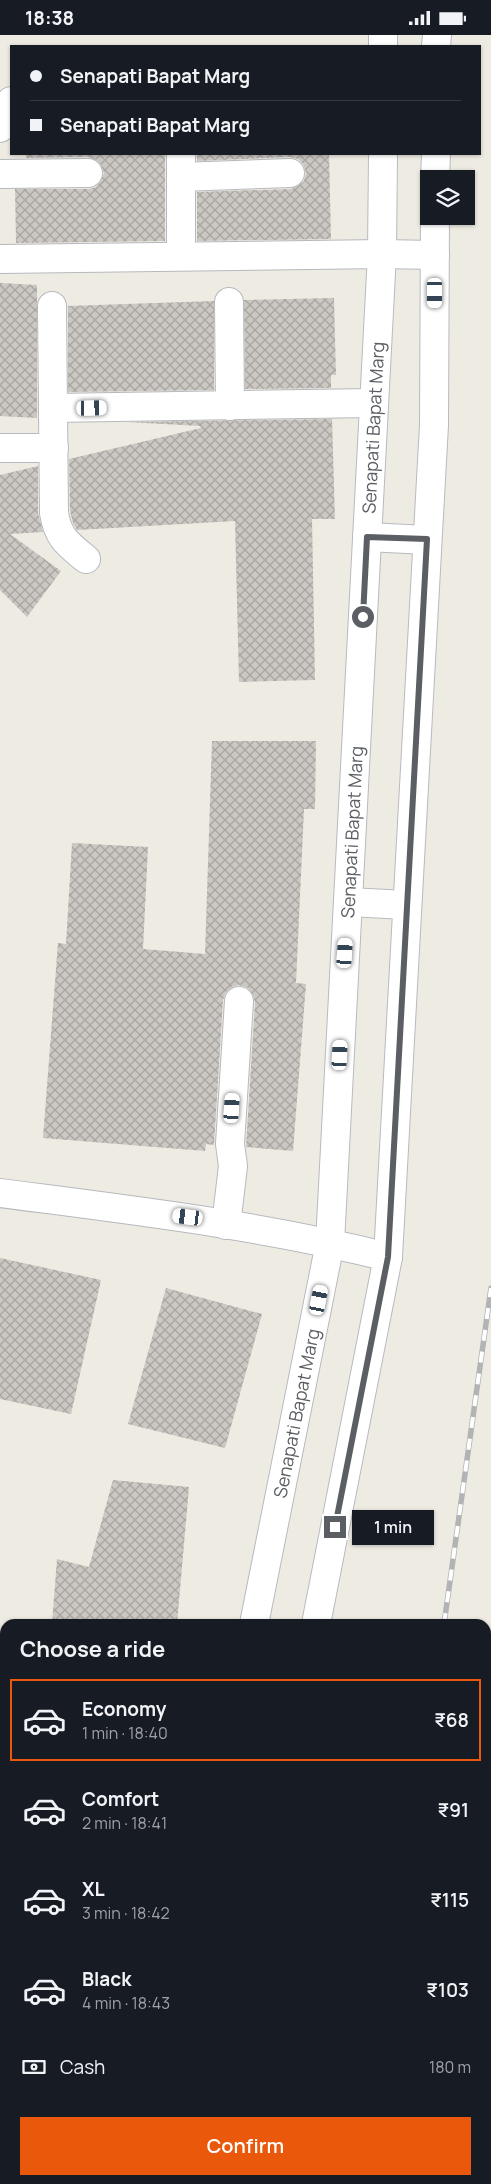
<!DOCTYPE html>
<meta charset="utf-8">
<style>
:root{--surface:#171b24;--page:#242831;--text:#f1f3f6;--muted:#9ea1a6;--line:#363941;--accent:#ea580c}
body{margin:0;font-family:Manrope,sans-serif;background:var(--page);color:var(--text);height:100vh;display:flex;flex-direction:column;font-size:19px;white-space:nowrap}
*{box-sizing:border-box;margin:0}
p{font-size:16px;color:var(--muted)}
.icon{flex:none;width:28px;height:28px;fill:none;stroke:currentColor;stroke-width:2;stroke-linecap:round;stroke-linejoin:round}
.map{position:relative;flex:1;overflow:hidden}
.drawer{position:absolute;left:0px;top:1584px;width:491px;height:566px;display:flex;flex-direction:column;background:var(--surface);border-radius:15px 15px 0 0;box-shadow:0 1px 4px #0004}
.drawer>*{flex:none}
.hud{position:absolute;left:10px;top:10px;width:471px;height:110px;border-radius:0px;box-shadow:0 1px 4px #0004;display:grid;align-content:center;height:110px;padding:0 20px;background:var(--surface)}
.buttons{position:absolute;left:420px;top:135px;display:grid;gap:10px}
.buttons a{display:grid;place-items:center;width:55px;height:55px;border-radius:0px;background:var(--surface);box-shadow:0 1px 4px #0004;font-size:25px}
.end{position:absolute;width:22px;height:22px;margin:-11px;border:6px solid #5b5f64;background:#fff;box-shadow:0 0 0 2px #fff}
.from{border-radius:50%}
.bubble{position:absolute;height:35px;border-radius:0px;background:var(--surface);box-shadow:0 1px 4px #0004;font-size:16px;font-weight:600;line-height:35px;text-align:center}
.car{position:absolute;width:15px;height:30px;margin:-15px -8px;border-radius:6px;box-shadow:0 0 4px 1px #0007;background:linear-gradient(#fff 24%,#345 0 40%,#fff 0 76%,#345 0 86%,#fff 0)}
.hud b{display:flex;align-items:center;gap:18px;height:48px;font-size:19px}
.hud b+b{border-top:1px solid var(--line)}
.hud i{width:12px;height:12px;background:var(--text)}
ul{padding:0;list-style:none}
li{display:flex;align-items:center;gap:15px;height:82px;margin:0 10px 8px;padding:0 10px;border:2px solid transparent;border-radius:0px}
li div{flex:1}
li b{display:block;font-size:19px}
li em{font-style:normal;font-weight:600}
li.current{border-color:var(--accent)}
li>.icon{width:45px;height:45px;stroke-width:1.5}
h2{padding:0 20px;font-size:22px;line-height:60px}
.pay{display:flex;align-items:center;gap:12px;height:55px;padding:0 20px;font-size:19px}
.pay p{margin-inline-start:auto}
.button{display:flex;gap:10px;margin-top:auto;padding:10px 20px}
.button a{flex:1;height:58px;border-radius:0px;background:var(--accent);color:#fff;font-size:20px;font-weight:600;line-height:58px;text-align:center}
.status{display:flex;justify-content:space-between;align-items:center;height:35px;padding:0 25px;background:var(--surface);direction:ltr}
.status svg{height:14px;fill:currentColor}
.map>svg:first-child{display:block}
.industrial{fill:url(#industrial-grid)}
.building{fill:url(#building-cross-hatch)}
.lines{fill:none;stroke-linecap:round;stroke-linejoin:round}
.minor-casing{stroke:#b6b9bd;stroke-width:30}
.secondary-casing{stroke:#b7babf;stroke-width:30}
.minor{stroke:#fff;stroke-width:28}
.secondary{stroke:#fff;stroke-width:28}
.rail-casing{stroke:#b2b3b4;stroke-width:5.5}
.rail{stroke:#fff;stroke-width:4;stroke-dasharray:11;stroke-linecap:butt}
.route{stroke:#5b5f64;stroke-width:6}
.labels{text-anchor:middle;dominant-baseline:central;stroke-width:4.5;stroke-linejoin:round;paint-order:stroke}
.street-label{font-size:18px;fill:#5b5f64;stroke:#fff}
</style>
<div class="status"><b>18:38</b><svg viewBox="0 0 49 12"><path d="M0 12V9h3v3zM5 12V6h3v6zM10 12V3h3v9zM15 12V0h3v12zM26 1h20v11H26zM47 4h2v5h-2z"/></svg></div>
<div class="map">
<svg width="491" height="2149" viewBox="0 0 491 2149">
<defs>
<pattern id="industrial-grid" width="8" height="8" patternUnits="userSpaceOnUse" patternTransform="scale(1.25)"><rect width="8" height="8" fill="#dfddd7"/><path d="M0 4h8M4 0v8" fill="none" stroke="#b8b6b2"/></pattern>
<pattern id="building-cross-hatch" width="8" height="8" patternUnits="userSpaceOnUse" patternTransform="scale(1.25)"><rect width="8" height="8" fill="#cbc7c2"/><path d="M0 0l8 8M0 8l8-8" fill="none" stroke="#a8a5a1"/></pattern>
</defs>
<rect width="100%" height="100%" fill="#eeebe3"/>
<polygon class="industrial" points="0,1992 5,1993 5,2145 100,2145 99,2149 0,2149"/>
<g class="building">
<polygon points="26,119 165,119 165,206 16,208 15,154 89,154 96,152 101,146 104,138 101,130 96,125 88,122 26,123"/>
<polygon points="197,119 329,119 331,204 197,206 197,157 291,154 298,151 304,146 306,138 303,129 298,124 290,122 197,126"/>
<polygon points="0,248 37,250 37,383 0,381"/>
<polygon points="334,263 336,340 331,340 331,353 245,354 244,265"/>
<polygon points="214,266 214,355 68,357 68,271"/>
<polygon points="332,384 335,484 312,484 315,645 239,647 235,486 77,495 73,488 70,476 69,424 201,393 200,391 127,387"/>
<polygon points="38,431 38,478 43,497 10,499 61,536 27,582 0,555 0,440"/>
<polygon points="212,706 316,706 315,774 304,774 296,948 306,949 293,1116 246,1112 255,967 253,960 248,953 239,950 232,952 226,957 223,965 214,1110 206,1109 205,1116 43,1103 58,908 66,909 72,808 148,812 143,914 205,919"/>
<polygon points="0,1223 101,1245 71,1379 0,1364"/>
<polygon points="166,1253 262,1279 225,1413 128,1389"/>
<polygon points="113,1445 189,1452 177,1589 52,1589 57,1524 89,1532"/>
</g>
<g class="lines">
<g class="minor-casing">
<g id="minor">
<polyline points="0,93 4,78 11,66"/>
<polyline points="181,119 181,221"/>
<polyline points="0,139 88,138"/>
<polyline points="181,142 290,138"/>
<polyline points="0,224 382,219 435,220"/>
<polyline points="229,267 230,371"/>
<path d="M52,271L54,478C58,503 68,509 86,524"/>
<polyline points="53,373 374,368"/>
<polyline points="0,413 54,413"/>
<path d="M0,1158C130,1175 261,1190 388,1222"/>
<polyline points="226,1190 233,1131 230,1109 239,966"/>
</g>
</g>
<g class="secondary-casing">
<g id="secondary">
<polyline points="383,11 383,0"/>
<polyline points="436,11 437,0"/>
<polyline points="435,144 436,119"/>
<polyline points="367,502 427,505"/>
<polyline points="348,867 407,870"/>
<path id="s1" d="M254,1589L330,1208L382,219L383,119"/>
<polyline points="316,1589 388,1222 434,390 435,181"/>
<polyline points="143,2149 144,2145"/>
<polyline points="206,2149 207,2145"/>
</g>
</g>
<use href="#minor" class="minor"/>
<use href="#secondary" class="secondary"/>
<g class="rail-casing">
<g id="rail">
<polyline points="444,1589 491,1253"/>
<polyline points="486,1623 491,1597"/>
<polyline points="486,1762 491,1737"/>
<polyline points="486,1967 491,1938"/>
<polyline points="337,2149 338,2145"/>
<polyline points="388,2149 389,2145"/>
<polyline points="413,2149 414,2145"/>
<polyline points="451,2149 452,2145"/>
</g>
</g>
<use href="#rail" class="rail"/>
</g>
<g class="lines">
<polyline class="route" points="335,1492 388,1222 427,504 367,502 363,582"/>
</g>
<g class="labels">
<g class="street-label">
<text stroke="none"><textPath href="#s1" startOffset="1205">Senapati Bapat Marg</textPath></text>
<text stroke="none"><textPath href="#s1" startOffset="800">Senapati Bapat Marg</textPath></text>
<text stroke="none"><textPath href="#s1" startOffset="215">Senapati Bapat Marg</textPath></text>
</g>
</g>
</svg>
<div class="buttons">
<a><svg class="icon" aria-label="layers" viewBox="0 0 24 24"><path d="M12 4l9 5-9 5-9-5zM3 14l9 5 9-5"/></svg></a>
</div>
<i class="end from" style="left:363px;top:582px"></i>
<i class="end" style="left:335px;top:1492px"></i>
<div class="bubble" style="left:352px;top:1475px;width:82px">1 min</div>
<i class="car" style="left:435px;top:258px;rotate:180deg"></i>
<i class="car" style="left:92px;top:373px;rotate:89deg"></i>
<i class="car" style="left:345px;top:918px;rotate:4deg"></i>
<i class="car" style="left:340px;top:1020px;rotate:3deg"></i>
<i class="car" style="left:232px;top:1073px;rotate:4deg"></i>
<i class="car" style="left:188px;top:1182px;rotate:277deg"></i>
<i class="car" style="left:319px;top:1265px;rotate:11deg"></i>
<div class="hud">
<b><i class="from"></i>Senapati Bapat Marg</b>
<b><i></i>Senapati Bapat Marg</b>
</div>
<section class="drawer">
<h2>Choose a ride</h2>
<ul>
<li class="current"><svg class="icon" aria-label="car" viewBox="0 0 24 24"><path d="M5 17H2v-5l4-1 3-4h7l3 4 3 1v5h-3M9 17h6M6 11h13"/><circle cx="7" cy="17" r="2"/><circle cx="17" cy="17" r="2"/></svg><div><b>Economy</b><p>1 min · 18:40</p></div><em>₹68</em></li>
<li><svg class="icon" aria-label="car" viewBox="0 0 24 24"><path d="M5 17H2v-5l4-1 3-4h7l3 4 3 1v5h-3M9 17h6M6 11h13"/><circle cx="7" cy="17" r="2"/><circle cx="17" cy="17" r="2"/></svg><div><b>Comfort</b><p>2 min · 18:41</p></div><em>₹91</em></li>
<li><svg class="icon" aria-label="car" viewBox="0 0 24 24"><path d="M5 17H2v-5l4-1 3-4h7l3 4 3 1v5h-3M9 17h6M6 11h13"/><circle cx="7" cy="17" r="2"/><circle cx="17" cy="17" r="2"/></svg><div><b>XL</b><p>3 min · 18:42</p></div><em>₹115</em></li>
<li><svg class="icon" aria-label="car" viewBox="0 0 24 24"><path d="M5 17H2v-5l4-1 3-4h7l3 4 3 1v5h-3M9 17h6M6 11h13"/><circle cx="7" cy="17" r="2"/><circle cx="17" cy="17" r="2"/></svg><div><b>Black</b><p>4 min · 18:43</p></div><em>₹103</em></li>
</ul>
<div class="pay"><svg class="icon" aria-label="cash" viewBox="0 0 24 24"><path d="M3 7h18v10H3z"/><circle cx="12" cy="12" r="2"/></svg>Cash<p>180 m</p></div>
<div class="button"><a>Confirm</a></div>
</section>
</div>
